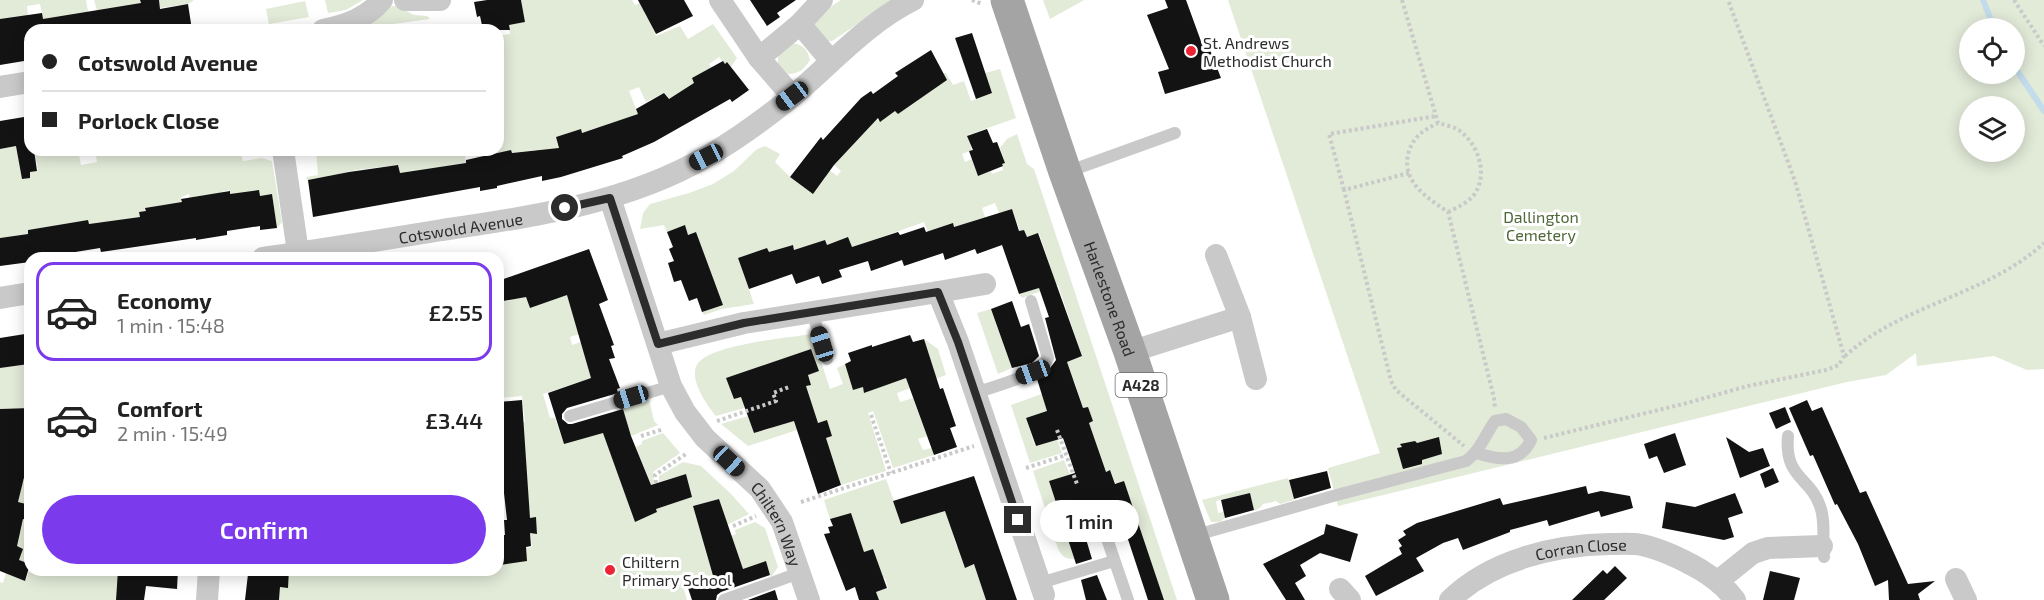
<!DOCTYPE html>
<meta charset="utf-8">
<style>
:root{--surface:#fff;--page:#f2f2f2;--text:#222;--muted:#767676;--line:#e0e0e0;--accent:#7c3aed}
body{margin:0;font-family:"Exo 2",sans-serif;background:var(--page);color:var(--text);height:100vh;display:flex;flex-direction:column;font-size:22px;white-space:nowrap}
*{box-sizing:border-box;margin:0}
p{font-size:20px;color:var(--muted)}
.icon{flex:none;width:33px;height:33px;fill:none;stroke:currentColor;stroke-width:2;stroke-linecap:round;stroke-linejoin:round}
.map{position:relative;flex:1;overflow:hidden}
.panel{position:absolute;left:24px;top:252px;width:480px;height:324px;display:flex;flex-direction:column;background:var(--surface);border-radius:18px;box-shadow:0 3px 15px #0003}
.panel>*{flex:none}
.top-card{position:absolute;left:24px;top:24px;width:480px;height:132px;border-radius:18px;box-shadow:0 3px 15px #0003;display:grid;align-content:center;height:132px;padding:0 18px;background:var(--surface)}
.controls{position:absolute;left:1959px;top:18px;display:grid;gap:12px}
.controls a{display:grid;place-items:center;width:66px;height:66px;border-radius:50%;background:var(--surface);box-shadow:0 3px 15px #0003;font-size:30px}
.end{position:absolute;width:27px;height:27px;margin:-14px;border:8px solid #2c2c2c;background:#fff;box-shadow:0 0 0 3px #fff}
.from{border-radius:50%}
.bubble{position:absolute;height:42px;border-radius:21px;background:var(--surface);box-shadow:0 3px 15px #0003;font-size:20px;font-weight:600;line-height:42px;text-align:center}
.car{position:absolute;width:18px;height:36px;margin:-18px -9px;border-radius:8px;box-shadow:0 0 4px 2px #0007;background:linear-gradient(#222 24%,#8ab4d8 0 40%,#222 0 76%,#8ab4d8 0 86%,#222 0)}
.top-card b{display:flex;align-items:center;gap:21px;height:57px;font-size:22px}
.top-card b+b{border-top:2px solid var(--line)}
.top-card i{width:15px;height:15px;background:var(--text)}
ul{padding:10px 0 0;list-style:none}
li{display:flex;align-items:center;gap:18px;height:99px;margin:0 12px 9px;padding:0 6px;border:3px solid transparent;border-radius:18px}
li div{flex:1}
li b{display:block;font-size:22px}
li em{font-style:normal;font-weight:600}
li.active{border-color:var(--accent)}
li>.icon{width:54px;height:54px;stroke-width:1.5}
.action{display:flex;gap:12px;margin-top:auto;padding:12px 18px}
.action a{flex:1;height:69px;border-radius:36px;background:var(--accent);color:#fff;font-size:24px;font-weight:600;line-height:69px;text-align:center}
.map>svg:first-child{display:block}
.green{fill:#e2ead8;fill-rule:evenodd}
.lines{fill:none;stroke-linecap:round;stroke-linejoin:round}
.stream{stroke:#c3dcec;stroke-width:6}
.building{fill:#131313}
.path{stroke:#c9c9c9;stroke-width:4;stroke-dasharray:3 3;stroke-linecap:butt}
.service{stroke:#c9c9c9;stroke-width:12}
.minor{stroke:#c9c9c9;stroke-width:22}
.primary{stroke:#a4a4a4;stroke-width:33}
.route{stroke:#2c2c2c;stroke-width:8}
.poi-dot{fill:#eb2536;stroke:#fff;stroke-width:2}
.labels{text-anchor:middle;dominant-baseline:central;stroke-width:6;stroke-linejoin:round;paint-order:stroke}
.shield{fill:#fff;stroke:#6b6b6b;stroke-width:1.5}
.shield-label{font-size:15px;font-weight:bold;fill:#2c2c2c}
.poi-label{font-size:16px;fill:#2c2c2c;stroke:#fff;text-anchor:start}
.park-label{font-size:16px;fill:#4f6838;stroke:#fff}
.street-label{font-size:16px;fill:#2c2c2c;stroke:#fff}
</style>
<div class="map">
<svg width="2044" height="600" viewBox="0 0 2044 600">
<rect width="100%" height="100%" fill="#fff"/>
<g class="green">
<polygon points="0,0 86,0 90,23 43,19 40,4 27,6 28,15 0,28"/>
<polygon points="94,0 140,0 142,13 97,11"/>
<polygon points="159,0 194,0 188,4 160,8"/>
<polygon points="325,0 363,0 346,10 328,13"/>
<path d="M521,0H632L635,5L640,3L656,36L680,26L688,39L713,24L737,58L731,67L727,62L725,64L719,57L709,64L714,72L709,74L706,70L696,86L669,99L664,93L646,102L639,87L629,91L638,114L609,124L600,136L597,128L582,133L581,130L556,137L559,149L537,153L536,150L512,153L478,163L476,153L465,155L466,163L400,173L398,165C379,168 358,168 340,174C329,177 321,184 309,185L306,177L318,175L316,150H498V36L510,34L509,25L525,22Z"/>
<polygon points="841,0 893,0 832,41 826,41 814,25 826,10"/>
<polygon points="1043,0 1084,0 1050,19"/>
<path d="M1228,0H2044V369L2027,370L1994,356L1917,366L1916,353L1886,375L1847,382L1338,506L1328,468L1380,453ZM1970,28H2014V74H1970ZM1970,106H2014V152H1970Z"/>
<polygon points="305,1 309,17 269,24 266,9"/>
<polygon points="392,6 397,6 414,15 427,16 430,19 363,28 376,20"/>
<path d="M791,43C803,45 807,48 810,60C804,69 799,74 788,74L778,64V56Z"/>
<polygon points="1000,69 1016,118 968,135 972,150 962,154 965,162 972,159 978,176 991,171 992,174 1003,170 1002,164 1005,163 1000,148 1007,139 1017,134 1027,164 1034,169 1177,600 1164,600 1110,470 1105,472 1089,423 1093,421 1088,407 1083,408 1075,383 1065,363 1082,356 1058,285 1022,298 1019,294 1038,288 1051,269 1039,233 1027,237 1024,230 1020,231 1012,209 999,213 995,203 982,208 985,217 954,227 953,224 928,232 924,222 862,244 853,251 848,238 827,245 825,240 816,243 823,265 797,257 793,245 769,252 767,248 738,258 754,304 722,309 704,315 702,312 722,305 687,257 703,251 696,232 688,235 685,226 667,232 664,225 640,229 643,213 650,204 689,193 713,184 734,171 757,149 765,146 780,154 775,162 790,177 813,194 826,177 812,166 819,162 837,176 841,171 834,165 876,120 881,121 895,111 898,114 915,101 924,87 944,73 946,73 953,85 964,81 971,101 992,93 985,73"/>
<polygon points="17,146 21,173 38,170 34,150 78,150 81,165 97,162 95,150 140,150 140,152 148,152 150,154 156,153 156,150 200,150 200,153 208,150 240,150 243,161 262,158 272,161 282,222 277,228 272,194 231,201 229,190 221,192 223,203 205,195 194,197 196,207 192,207 189,194 181,197 182,206 164,205 146,208 146,211 139,212 140,217 89,224 88,220 28,230 28,234 0,238 0,149"/>
<polygon points="566,280 579,334 570,337 572,345 596,337 600,350 585,356 591,378 543,394 550,418 555,418 564,444 598,417 635,522 657,512 653,500 667,505 692,497 686,474 659,482 659,476 683,462 701,466 730,493 749,514 727,525 719,499 693,506 711,568 731,536 736,534 735,530 755,522 765,528 778,567 771,577 766,562 688,588 686,581 682,583 687,600 279,600 280,587 288,587 289,570 498,570 498,554 532,547 530,533 537,533 536,518 530,518 524,441 514,423 525,422 522,396 498,398 498,302 513,300 510,290 521,284 530,308 552,300"/>
<polygon points="991,309 1012,368 998,374 977,313"/>
<path d="M812,334L830,389L843,384L837,368L845,364L853,390L863,387L865,393L932,365L924,339L938,349L946,375L897,393L900,402L913,398L927,436L918,439L923,450L932,448L934,455L893,468L873,411L868,413L886,471L841,485L826,438L832,436L827,420L748,446L721,424L748,416L754,433L770,429L769,424L815,414L806,386L811,384L808,375L819,371L811,349L727,378L734,399L751,394L755,405L716,416C707,405 686,376 699,362C716,344 787,338 812,334Z"/>
<polygon points="30,364 30,408 0,409 0,368"/>
<polygon points="1047,392 1057,420 1026,418 1035,446 1057,439 1062,453 1030,463 1011,405"/>
<polygon points="649,399 654,421 658,425 631,436 623,409"/>
<polygon points="663,433 680,453 653,472 654,484 651,485 636,447 642,444 642,441"/>
<polygon points="30,453 30,505 18,502 21,489 18,488 19,483 23,483"/>
<path d="M1064,460L1070,475L1049,481L1058,509L1083,492L1091,515L1080,519L1082,525L1066,530L1074,559C1065,559 1062,556 1058,549L1033,471Z"/>
<polygon points="1288,478 1294,500 1280,504 1276,501 1263,504 1261,507 1254,511 1250,493 1216,501 1218,513 1224,512 1225,518 1220,522 1211,522 1202,500"/>
<polygon points="886,479 902,524 950,509 953,535 957,547 965,544 966,567 974,564 986,600 879,600 876,592 888,588 885,578 880,579 880,568 873,549 864,552 851,513 830,519 824,500"/>
<polygon points="24,519 30,521 30,564 19,560 23,549 7,543 20,533"/>
<polygon points="37,570 143,570 142,585 117,583 116,600 0,600 0,582 3,583 6,573 25,581 29,572 35,574"/>
</g>
<g class="lines">
<g class="stream">
<polyline points="1983,0 1994,28"/>
<polyline points="2014,66 2044,111"/>
</g>
</g>
<g class="building">
<polygon points="140,0 159,0 160,9 188,4 192,30 30,30 30,60 0,65 0,19 42,13 43,19 141,3"/>
<polygon points="487,0 521,0 525,22 509,25 510,30 483,30 480,16 477,17 474,2"/>
<polygon points="638,0 684,0 693,16 656,34"/>
<polygon points="750,0 796,0 777,13 780,17 767,26"/>
<polygon points="1165,0 1186,0 1202,44 1207,42 1221,78 1165,94 1158,72 1169,69 1147,15 1168,8"/>
<polygon points="972,33 992,93 976,99 955,38"/>
<polygon points="931,50 947,80 898,114 895,111 880,122 878,118 834,165 813,194 790,177 821,137 823,140 861,98 871,91 873,94 898,76 895,73"/>
<polygon points="723,61 725,64 727,62 749,90 732,102 730,99 654,142 622,156 623,158 561,177 542,181 542,176 497,186 497,188 480,191 480,187 313,217 308,180 349,172 398,165 400,173 466,163 466,160 511,150 512,153 559,148 556,137 581,129 582,133 638,114 636,109 664,93 669,99 694,83 692,78"/>
<polygon points="30,116 30,150 34,150 37,171 30,172 30,178 22,179 16,146 0,149 0,121"/>
<polygon points="987,129 993,143 997,142 1005,163 1002,164 1003,166 978,176 969,151 973,150 967,136"/>
<polygon points="259,190 260,196 272,194 277,228 260,230 260,226 227,231 227,235 196,240 196,238 101,252 100,248 57,255 57,258 30,258 30,262 0,266 0,238 28,234 28,230 88,220 89,224 140,217 139,212 146,211 145,208 182,202 181,199 230,191 230,194"/>
<polygon points="1012,209 1019,231 1024,230 1027,237 1038,233 1082,356 1067,362 1083,408 1088,407 1093,421 1089,423 1106,472 1110,470 1115,484 1124,481 1164,600 1148,600 1117,506 1080,519 1092,559 1076,564 1049,481 1075,473 1069,455 1063,438 1036,446 1026,418 1047,411 1037,379 1048,371 1056,360 1045,318 1049,317 1039,288 1019,294 1002,245 977,254 975,249 945,260 943,253 904,266 902,260 871,271 868,261 839,270 842,277 822,284 819,276 796,284 792,274 749,289 738,258 767,248 769,252 793,245 794,250 825,240 827,245 848,237 852,247 898,232 900,235 924,227 926,232 953,223 954,227"/>
<polygon points="685,225 688,235 696,232 723,305 702,312 697,298 689,301 681,280 674,282 668,263 674,261 669,249 673,247 667,232"/>
<polygon points="589,249 608,300 599,304 614,345 611,346 615,358 609,359 620,388 617,389 618,393 567,408 562,414 562,419 568,424 572,424 623,409 631,436 651,485 686,474 692,497 656,509 657,512 635,522 603,433 564,444 548,393 591,378 567,295 530,308 526,297 498,302 498,281"/>
<polygon points="1012,301 1021,327 1029,324 1039,356 1032,363 1012,368 991,309"/>
<polygon points="25,334 29,364 0,368 0,338"/>
<polygon points="910,335 913,342 924,339 940,389 943,388 956,426 950,428 957,447 934,455 906,378 864,393 863,387 853,390 845,364 851,361 848,353 872,345 872,347"/>
<polygon points="811,349 819,371 808,375 811,385 806,386 818,423 827,420 832,436 826,438 841,485 818,494 794,421 754,433 741,397 734,399 726,378"/>
<polygon points="522,400 530,518 536,517 537,534 530,533 531,546 526,547 527,561 500,565 498,535 505,535 504,520 507,520 498,439 498,402"/>
<polygon points="1807,400 1812,411 1822,407 1860,493 1866,491 1908,584 1935,581 1918,594 1920,600 1889,600 1888,580 1875,586 1858,544 1837,504 1835,505 1813,455 1810,456 1789,408"/>
<polygon points="1785,407 1791,422 1776,429 1769,413"/>
<polygon points="30,408 30,453 18,502 30,505 30,521 23,519 17,546 23,549 19,560 30,564 25,581 0,571 0,409"/>
<polygon points="1675,433 1686,465 1664,473 1657,456 1649,459 1644,444"/>
<polygon points="1439,437 1442,454 1422,460 1422,464 1403,469 1397,448 1402,447 1400,444 1415,441 1417,443"/>
<polygon points="1726,437 1749,452 1763,448 1770,466 1740,478"/>
<polygon points="1773,468 1779,482 1765,488 1760,474"/>
<polygon points="1327,471 1331,488 1294,499 1289,480"/>
<polygon points="974,476 1007,571 1017,600 986,600 974,564 965,568 945,511 901,524 893,501"/>
<polygon points="1586,486 1588,494 1601,491 1630,496 1633,508 1601,517 1599,511 1549,526 1547,520 1510,530 1510,532 1463,550 1458,538 1443,543 1416,558 1424,571 1376,596 1365,576 1402,554 1399,548 1402,546 1398,540 1406,535 1403,531 1417,523 1500,498 1503,505"/>
<polygon points="1250,493 1254,510 1225,518 1221,500"/>
<polygon points="1735,493 1743,513 1728,518 1734,537 1724,540 1662,528 1666,502 1695,507"/>
<polygon points="719,499 743,569 766,561 770,575 721,592 717,595 716,600 692,600 688,588 714,579 693,506"/>
<polygon points="851,513 864,552 873,549 887,588 876,592 879,600 859,600 855,587 846,591 824,534 830,533 828,527 833,526 830,519"/>
<polygon points="1326,524 1358,534 1350,562 1320,553 1300,565 1306,576 1295,583 1305,600 1286,600 1263,564 1324,534"/>
<polygon points="1615,566 1627,578 1604,600 1572,600 1603,570 1607,574"/>
<polygon points="118,570 178,570 177,589 146,586 144,600 116,600"/>
<polygon points="267,570 289,570 288,588 280,587 279,600 245,600 248,574 267,575"/>
<polygon points="1770,571 1800,578 1794,600 1763,600"/>
<polygon points="1097,575 1107,600 1086,600 1081,580"/>
<polygon points="775,590 778,600 748,600"/>
</g>
<g class="lines">
<g class="path">
<polyline points="972,0 982,4"/>
<polyline points="1402,0 1438,123"/>
<polyline points="2014,0 2044,46"/>
<polyline points="1409,173 1344,190 1391,381 1396,390 1464,446"/>
<polyline points="1344,190 1329,134 1436,116"/>
<path d="M1448,212C1458,207 1472,201 1477,190C1487,170 1477,144 1460,131C1455,127 1445,125 1438,123C1424,130 1414,136 1409,151C1400,181 1426,197 1448,212L1494,398L1495,408"/>
<path d="M1845,356C1902,304 1986,296 2044,243"/>
<polyline points="871,415 891,473"/>
<polyline points="717,421 776,401 773,393 789,387"/>
<polyline points="1057,430 1077,484"/>
<polyline points="641,436 664,429"/>
<polyline points="1544,438 1683,404 1748,386 1826,370 1839,365 1844,356 1795,181 1728,0"/>
<polyline points="1026,468 1066,455"/>
<polyline points="656,483 655,475 686,454"/>
<polyline points="801,502 974,446"/>
<polyline points="733,526 756,516"/>
</g>
<g class="service">
<polyline points="1067,172 1175,133"/>
<polyline points="812,312 827,359"/>
<path d="M975,393C994,386 1039,376 1048,358L1031,301"/>
<polyline points="570,416 671,386"/>
<path d="M1788,436C1784,478 1810,477 1820,506C1826,522 1822,541 1824,557"/>
<polyline points="1102,524 1128,600"/>
<path d="M1193,536L1333,496L1466,461C1480,451 1485,435 1495,421L1506,419L1521,427L1531,440C1520,464 1498,460 1477,453"/>
<polyline points="1040,583 1114,561"/>
<polyline points="724,600 799,573"/>
</g>
<g class="minor">
<polyline points="405,0 440,0"/>
<polyline points="720,0 759,58 792,96"/>
<polyline points="800,24 831,61"/>
<path d="M323,30C346,25 367,18 382,0"/>
<polyline points="759,58 800,24 822,0"/>
<polyline points="0,87 30,82"/>
<polyline points="283,150 298,252"/>
<path id="s1" d="M610,198L671,386L685,412L705,438L760,489L782,522L809,600"/>
<polyline points="1216,255 1240,317 1256,379"/>
<path id="s2" d="M263,258C323,249 382,240 442,230C533,217 627,203 708,156C737,139 766,118 793,96C832,63 867,23 913,0"/>
<polyline points="985,284 938,292 958,342 1044,595"/>
<polyline points="0,298 30,293"/>
<polyline points="658,344 744,323 938,292"/>
<polyline points="1130,352 1240,317"/>
<polyline points="1956,579 1966,600"/>
<polyline points="1718,581 1753,553 1768,548 1822,546"/>
<polyline points="1340,589 1350,600"/>
<polyline points="207,600 209,570"/>
<path id="s3" d="M1450,600C1491,560 1554,545 1610,544C1620,544 1632,543 1642,545C1664,550 1682,559 1701,570C1714,578 1726,587 1735,600"/>
</g>
<path class="primary" id="s4" d="M1007,0L1065,172L1130,352L1213,600"/>
</g>
<g class="lines">
<polyline class="route" points="565,208 610,198 658,344 744,323 938,292 958,342 1018,520"/>
</g>
<g class="poi-dot">
<circle cx="1191" cy="51" r="6"/>
<circle cx="610" cy="570" r="6"/>
</g>
<g class="labels">
<rect class="shield" x="1115.5" y="373" width="51" height="24" rx="4.5"/>
<g class="shield-label">
<text x="1141" y="385">A428</text>
</g>
<g class="poi-label">
<text x="1203" y="42">St. Andrews<tspan x="1203" dy="18">Methodist Church</tspan></text>
<text x="622" y="561">Chiltern<tspan x="622" dy="18">Primary School</tspan></text>
</g>
<g class="park-label">
<text x="1541" y="216">Dallington<tspan x="1541" dy="18">Cemetery</tspan></text>
</g>
<g class="street-label">
<text stroke="none"><textPath href="#s2" startOffset="200">Cotswold Avenue</textPath></text>
<text stroke="none"><textPath href="#s4" startOffset="316">Harlestone Road</textPath></text>
<text stroke="none"><textPath href="#s1" startOffset="374">Chiltern Way</textPath></text>
<text stroke="none"><textPath href="#s3" startOffset="144">Corran Close</textPath></text>
</g>
</g>
</svg>
<div class="controls">
<a><svg class="icon" aria-label="locate" viewBox="0 0 24 24"><circle cx="12" cy="12" r="6"/><path d="M12 2v4M12 18v4M2 12h4M18 12h4"/></svg></a>
<a><svg class="icon" aria-label="layers" viewBox="0 0 24 24"><path d="M12 4l9 5-9 5-9-5zM3 14l9 5 9-5"/></svg></a>
</div>
<i class="end from" style="left:565px;top:208px"></i>
<i class="end" style="left:1018px;top:520px"></i>
<div class="bubble" style="left:1040px;top:500px;width:99px">1 min</div>
<i class="car" style="left:792px;top:96px;rotate:233deg"></i>
<i class="car" style="left:706px;top:157px;rotate:243deg"></i>
<i class="car" style="left:822px;top:344px;rotate:343deg"></i>
<i class="car" style="left:1033px;top:372px;rotate:250deg"></i>
<i class="car" style="left:631px;top:397px;rotate:253deg"></i>
<i class="car" style="left:729px;top:461px;rotate:133deg"></i>
<div class="top-card">
<b><i class="from"></i>Cotswold Avenue</b>
<b><i></i>Porlock Close</b>
</div>
<section class="panel">
<ul>
<li class="active"><svg class="icon" aria-label="car" viewBox="0 0 24 24"><path d="M5 17H2v-5l4-1 3-4h7l3 4 3 1v5h-3M9 17h6M6 11h13"/><circle cx="7" cy="17" r="2"/><circle cx="17" cy="17" r="2"/></svg><div><b>Economy</b><p>1 min · 15:48</p></div><em>£2.55</em></li>
<li><svg class="icon" aria-label="car" viewBox="0 0 24 24"><path d="M5 17H2v-5l4-1 3-4h7l3 4 3 1v5h-3M9 17h6M6 11h13"/><circle cx="7" cy="17" r="2"/><circle cx="17" cy="17" r="2"/></svg><div><b>Comfort</b><p>2 min · 15:49</p></div><em>£3.44</em></li>
</ul>
<div class="action"><a>Confirm</a></div>
</section>
</div>
